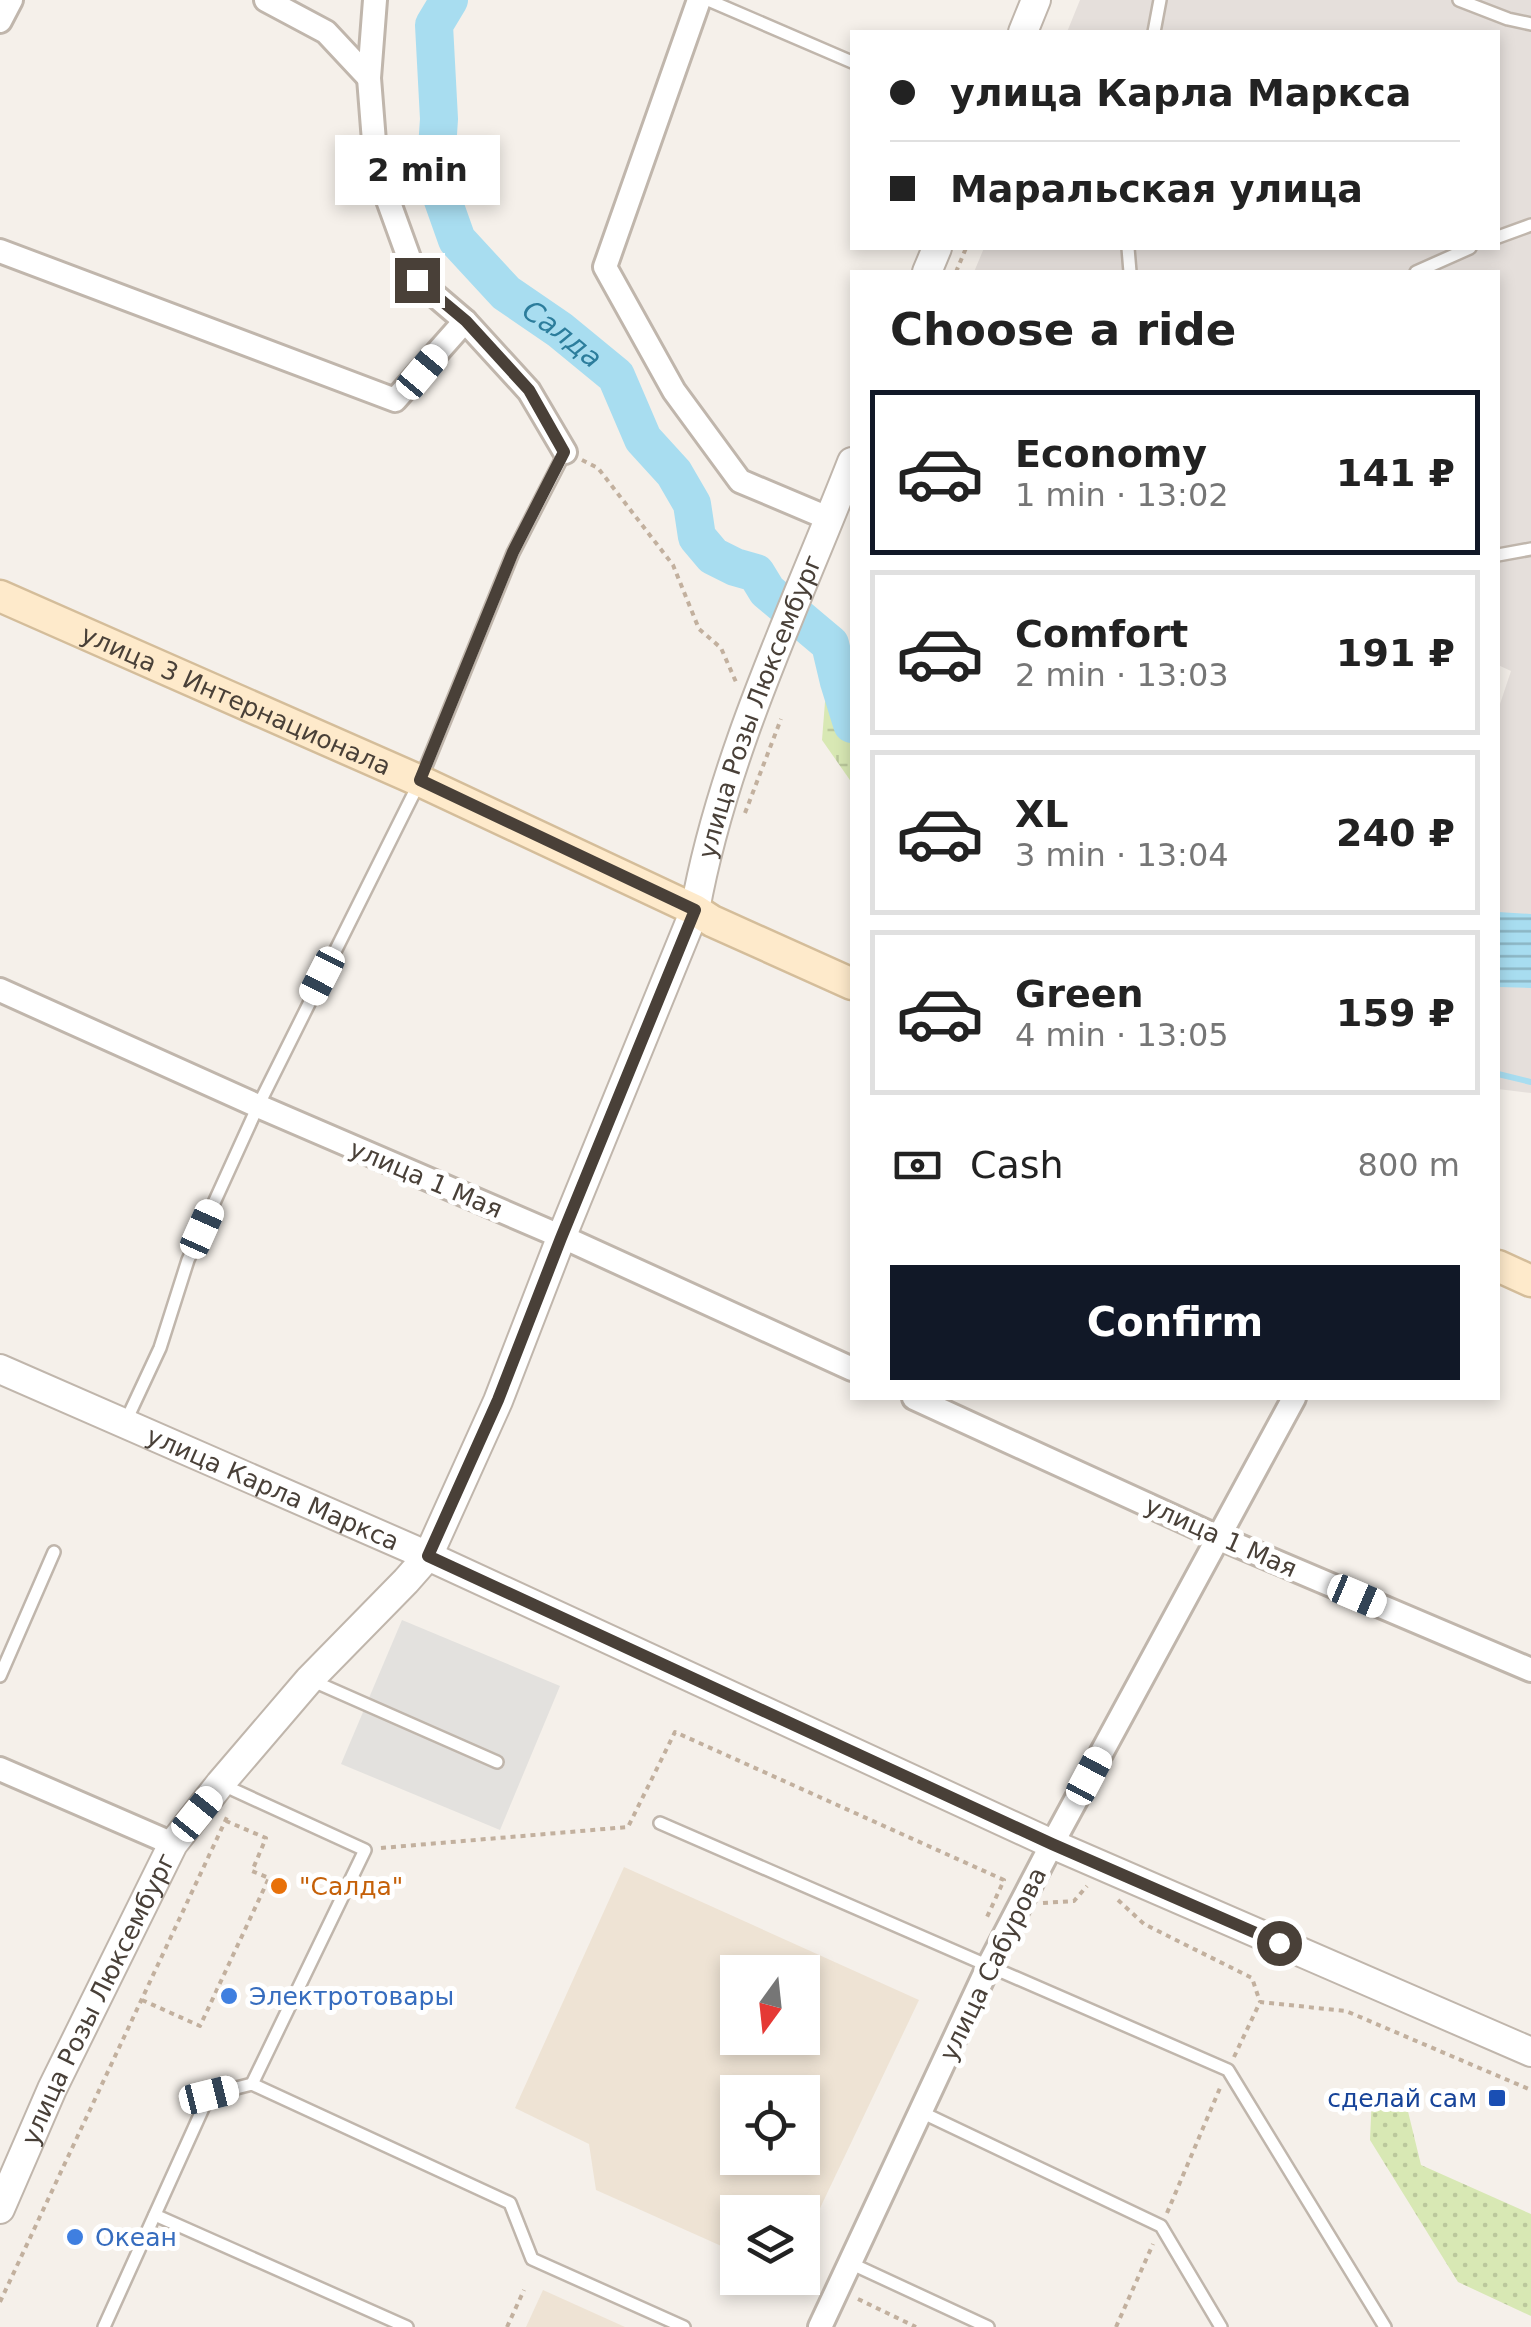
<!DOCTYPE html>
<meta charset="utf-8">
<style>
:root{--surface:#fff;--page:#f2f2f2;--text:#222;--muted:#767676;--line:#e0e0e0;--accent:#111827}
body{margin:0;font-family:"DejaVu Sans",sans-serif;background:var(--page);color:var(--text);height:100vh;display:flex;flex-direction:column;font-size:38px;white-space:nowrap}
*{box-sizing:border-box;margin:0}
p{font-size:32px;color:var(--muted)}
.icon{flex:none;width:55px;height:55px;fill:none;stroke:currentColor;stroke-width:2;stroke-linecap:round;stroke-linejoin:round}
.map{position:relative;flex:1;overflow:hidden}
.side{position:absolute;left:850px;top:270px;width:650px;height:1130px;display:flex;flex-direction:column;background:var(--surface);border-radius:0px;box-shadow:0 5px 15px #0003}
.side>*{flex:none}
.guide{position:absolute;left:850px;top:30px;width:650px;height:220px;border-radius:0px;box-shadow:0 5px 15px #0003;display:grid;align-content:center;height:220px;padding:0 40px;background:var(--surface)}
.needle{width:65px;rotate:195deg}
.fabs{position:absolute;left:720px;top:1955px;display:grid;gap:20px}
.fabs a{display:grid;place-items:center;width:100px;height:100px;border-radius:0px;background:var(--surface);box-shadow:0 5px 15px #0003;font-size:50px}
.end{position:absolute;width:45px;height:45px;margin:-22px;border:12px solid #494038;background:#fff;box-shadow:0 0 0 5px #fff}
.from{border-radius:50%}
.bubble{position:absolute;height:70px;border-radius:0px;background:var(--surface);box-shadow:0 5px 15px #0003;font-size:32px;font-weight:700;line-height:70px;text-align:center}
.car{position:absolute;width:30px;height:60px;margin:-30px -15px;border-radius:12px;box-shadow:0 0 8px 2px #0007;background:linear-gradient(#fff 24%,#345 0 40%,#fff 0 76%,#345 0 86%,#fff 0)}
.guide b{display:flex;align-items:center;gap:35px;height:95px;font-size:38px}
.guide b+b{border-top:2px solid var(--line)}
.guide i{width:25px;height:25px;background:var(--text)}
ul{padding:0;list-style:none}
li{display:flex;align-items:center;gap:30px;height:165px;margin:0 20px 15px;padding:0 20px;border:5px solid var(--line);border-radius:0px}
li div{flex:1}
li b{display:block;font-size:38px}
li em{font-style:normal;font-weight:700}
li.current{border-color:var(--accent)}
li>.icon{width:90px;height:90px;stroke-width:1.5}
h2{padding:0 40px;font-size:45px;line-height:120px}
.pay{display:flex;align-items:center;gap:25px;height:110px;padding:0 40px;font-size:38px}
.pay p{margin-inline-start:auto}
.action{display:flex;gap:20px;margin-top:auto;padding:20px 40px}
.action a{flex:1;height:115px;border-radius:0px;background:var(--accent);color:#fff;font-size:40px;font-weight:700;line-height:115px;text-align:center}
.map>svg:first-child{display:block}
.industrial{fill:#e5dfdb}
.education{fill:#eee3d4;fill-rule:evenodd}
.wetland{fill:url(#wetland-marsh)}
.park{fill:url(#park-dots)}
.parking{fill:#e3e1de}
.water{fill:url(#water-rules)}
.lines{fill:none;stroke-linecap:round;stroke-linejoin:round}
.stream{stroke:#a8ddf0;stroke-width:6}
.river{stroke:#a8ddf0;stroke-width:38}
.service-casing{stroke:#c0b6ac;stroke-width:16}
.minor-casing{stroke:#c0b6ac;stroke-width:28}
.tertiary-casing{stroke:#c0b6ac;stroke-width:32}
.secondary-casing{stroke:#d4bd9a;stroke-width:35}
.path{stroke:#c2b09e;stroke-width:4;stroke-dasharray:5 5;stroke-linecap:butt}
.service{stroke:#fff;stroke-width:11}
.minor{stroke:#fff;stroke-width:22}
.tertiary{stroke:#fff;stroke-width:28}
.secondary{stroke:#feeacb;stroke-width:30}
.route{stroke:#494038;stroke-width:12}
.food-dot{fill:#e8710a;stroke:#fff;stroke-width:4}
.shop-dot{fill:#3f7fe0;stroke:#fff;stroke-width:4}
.transit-dot{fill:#1a4fb4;stroke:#fff;stroke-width:4}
.labels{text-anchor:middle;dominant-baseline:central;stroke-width:10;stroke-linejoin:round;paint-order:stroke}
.street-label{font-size:25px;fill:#494038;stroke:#fff}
.food-label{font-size:25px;fill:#c56008;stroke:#fff;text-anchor:start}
.shop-label{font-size:25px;fill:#366cbe;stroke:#fff;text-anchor:start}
.transit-label{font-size:25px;fill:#164399;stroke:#fff;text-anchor:end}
.water-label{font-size:28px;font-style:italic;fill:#2c7d9c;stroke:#fff}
</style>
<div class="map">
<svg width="1531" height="2327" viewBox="0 0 1531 2327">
<defs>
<pattern id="wetland-marsh" width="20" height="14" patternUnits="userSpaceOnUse" patternTransform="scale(2.5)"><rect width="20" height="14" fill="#d8e8b4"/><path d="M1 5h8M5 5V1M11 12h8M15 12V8" fill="none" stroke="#bbc89c"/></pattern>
<pattern id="park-dots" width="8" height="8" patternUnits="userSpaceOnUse" patternTransform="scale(2.5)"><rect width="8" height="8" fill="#d8e8b4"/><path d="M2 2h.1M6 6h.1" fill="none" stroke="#bbc89c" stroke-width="1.8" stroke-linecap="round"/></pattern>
<pattern id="water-rules" width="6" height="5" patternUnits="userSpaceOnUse" patternTransform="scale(2.5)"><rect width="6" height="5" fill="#a8ddf0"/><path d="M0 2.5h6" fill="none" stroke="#8bb5c3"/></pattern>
</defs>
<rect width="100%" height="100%" fill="#f5f0ea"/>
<polygon class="industrial" points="1080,0 1531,0 1531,1093 1498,1089 1498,710 1511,671 1498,665 1498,272 974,272 984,248 1498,248 1498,32 1067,32"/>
<g class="education">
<path d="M624,1867L919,2000L803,2244L802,2212H738L737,2253L596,2190L589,2144L515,2108ZM738,1972H802V2038H738ZM738,2092H802V2158H738Z"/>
<polygon points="543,2290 625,2327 526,2327"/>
</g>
<polygon class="wetland" points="852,670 852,783 822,740 825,702 839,682"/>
<polygon class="park" points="1372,2095 1404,2095 1421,2165 1531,2214 1531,2316 1458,2282 1370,2140"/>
<polygon class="parking" points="402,1620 560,1686 500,1830 341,1764"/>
<polygon class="water" points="1498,912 1531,914 1531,988 1498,987"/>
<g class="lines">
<polyline class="stream" points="1498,1074 1531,1082"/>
<path class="river" id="s1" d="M449,0L434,25L439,119L435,178L457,240L506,293L560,330L616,376L643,439L674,473L692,504L697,537L713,556L735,567L756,573L767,591L830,644L839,682L852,724"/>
<g class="service-casing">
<g id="service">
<polyline points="708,0 852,62"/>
<polyline points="1459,0 1508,19 1531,24"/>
<polyline points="1154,32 1160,0"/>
<polyline points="1498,237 1531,225"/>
<polyline points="1128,248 1130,272"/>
<polyline points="1416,272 1470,248"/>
<polyline points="1498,555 1531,549"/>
<polyline points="125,1423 160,1348 188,1260 258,1106 420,781 513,553 565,452"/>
<polyline points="0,1676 54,1552"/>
<polyline points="313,1681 497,1762"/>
<polyline points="223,1785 365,1850 252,2084"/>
<polyline points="660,1823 1228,2070 1385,2327"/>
<polyline points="921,2112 1161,2226 1221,2327"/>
<polyline points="155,2215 407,2327"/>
<polyline points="850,2263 988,2327"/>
<polyline points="104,2327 209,2095 252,2084 510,2203 532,2259 684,2327"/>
</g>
</g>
<g class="minor-casing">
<g id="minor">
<polyline points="266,0 326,32 369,78"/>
<polyline points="375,0 369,78 376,167 417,280 465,321 529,391 565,452"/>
<polyline points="699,0 605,267 674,391 740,481 830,519"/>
<polyline points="0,21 11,0"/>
<polyline points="0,251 395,400 465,321"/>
<polyline points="0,990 258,1106 576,1243 852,1369"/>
<polyline points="914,1398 1218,1537 1531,1670"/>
<polyline points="0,1769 173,1844"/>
<polyline points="820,2327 989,1965 1052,1844 1294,1398"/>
</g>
</g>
<g class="tertiary-casing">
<g id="tertiary">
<polyline points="1023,32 1036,0"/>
<polyline points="927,272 937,248"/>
<path id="s2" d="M0,1369L428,1556L1052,1844L1531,2052"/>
<path id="s3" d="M0,2209L52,2089L173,1844L220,1784L309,1680L406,1581L428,1556L498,1401L561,1238L695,910C723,755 795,608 852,462"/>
</g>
</g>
<g class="secondary-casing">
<g id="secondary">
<path id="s4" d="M0,596L420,781L695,910L712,921L852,984"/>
<polyline points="1498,1266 1531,1281"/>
</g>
</g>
<g class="path">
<polyline points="956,272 966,248"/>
<polyline points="582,460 598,468 673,565 699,629 721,648 736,682"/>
<polyline points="745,813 781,719"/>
<polyline points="381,1848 628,1827 675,1732 1004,1880 987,1917"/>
<polyline points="1118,1900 1144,1924 1252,1978 1260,2002"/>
<polyline points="1043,1903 1074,1901 1087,1886"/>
<polyline points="142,2000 200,2026 269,1878 252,1871 266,1838 226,1821"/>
<polyline points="1234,2057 1260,2002 1346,2011 1531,2090"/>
<polyline points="1167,2213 1220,2088"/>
<polyline points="858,2299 916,2327"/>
<polyline points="0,2302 228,1815"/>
<polyline points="507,2327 524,2290"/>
<polyline points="1116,2327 1153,2244"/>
</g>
<use href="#service" class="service"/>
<use href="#minor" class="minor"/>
<use href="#tertiary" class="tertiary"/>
<use href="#secondary" class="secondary"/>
</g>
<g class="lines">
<polyline class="route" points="417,280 466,321 529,390 564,452 513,552 420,780 695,910 561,1238 498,1400 428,1556 1052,1844 1279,1943"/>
</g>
<circle class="food-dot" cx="279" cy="1886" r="10"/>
<g class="shop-dot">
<circle cx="229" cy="1996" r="10"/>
<circle cx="75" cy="2237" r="10"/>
</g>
<rect class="transit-dot" x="1487" y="2088" width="20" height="20" rx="5"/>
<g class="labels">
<g class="street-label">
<text stroke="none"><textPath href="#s4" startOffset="258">улица 3 Интернационала</textPath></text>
<text stroke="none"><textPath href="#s3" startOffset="1702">улица Розы Люксембург</textPath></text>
<text transform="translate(426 1179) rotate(23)">улица 1 Мая</text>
<text stroke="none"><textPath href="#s2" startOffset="298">улица Карла Маркса</textPath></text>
<text transform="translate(1221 1537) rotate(24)">улица 1 Мая</text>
<text transform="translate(993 1964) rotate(-64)">улица Сабурова</text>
<text stroke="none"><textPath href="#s3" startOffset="232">улица Розы Люксембург</textPath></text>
</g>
<g class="food-label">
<text x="299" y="1886">"Салда"</text>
</g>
<g class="shop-label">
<text x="249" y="1996">Электротовары</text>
<text x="95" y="2237">Океан</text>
</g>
<g class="transit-label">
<text x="1477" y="2098">сделай сам</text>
</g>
<g class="water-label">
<text stroke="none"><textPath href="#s1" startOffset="390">Салда</textPath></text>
</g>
</g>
</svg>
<div class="fabs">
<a><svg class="needle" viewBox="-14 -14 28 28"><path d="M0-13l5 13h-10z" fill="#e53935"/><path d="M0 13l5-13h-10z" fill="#767676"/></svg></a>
<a><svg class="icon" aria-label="locate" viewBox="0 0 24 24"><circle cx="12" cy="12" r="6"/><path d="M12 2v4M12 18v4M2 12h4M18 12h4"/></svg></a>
<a><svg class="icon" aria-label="layers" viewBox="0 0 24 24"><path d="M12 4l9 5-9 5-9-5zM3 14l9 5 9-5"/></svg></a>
</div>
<i class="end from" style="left:1279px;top:1943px"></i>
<i class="end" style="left:417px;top:280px"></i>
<div class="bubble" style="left:335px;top:135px;width:165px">2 min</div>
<i class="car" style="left:422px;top:372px;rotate:40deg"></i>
<i class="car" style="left:322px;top:976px;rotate:207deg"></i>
<i class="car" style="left:202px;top:1229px;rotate:24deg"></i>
<i class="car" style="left:1357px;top:1596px;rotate:113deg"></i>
<i class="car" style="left:1089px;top:1776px;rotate:28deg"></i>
<i class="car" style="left:197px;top:1814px;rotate:39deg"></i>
<i class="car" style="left:209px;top:2095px;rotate:76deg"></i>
<div class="guide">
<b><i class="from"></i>улица Карла Маркса</b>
<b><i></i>Маральская улица</b>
</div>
<section class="side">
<h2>Choose a ride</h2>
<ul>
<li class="current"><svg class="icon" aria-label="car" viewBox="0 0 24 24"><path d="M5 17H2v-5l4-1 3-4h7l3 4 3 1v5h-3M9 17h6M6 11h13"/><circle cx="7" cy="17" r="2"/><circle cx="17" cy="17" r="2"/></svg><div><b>Economy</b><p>1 min · 13:02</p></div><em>141 ₽</em></li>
<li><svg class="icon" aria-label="car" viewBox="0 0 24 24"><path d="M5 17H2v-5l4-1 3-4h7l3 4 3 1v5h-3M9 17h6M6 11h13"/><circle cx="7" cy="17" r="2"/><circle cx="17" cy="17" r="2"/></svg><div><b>Comfort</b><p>2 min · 13:03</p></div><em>191 ₽</em></li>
<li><svg class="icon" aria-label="car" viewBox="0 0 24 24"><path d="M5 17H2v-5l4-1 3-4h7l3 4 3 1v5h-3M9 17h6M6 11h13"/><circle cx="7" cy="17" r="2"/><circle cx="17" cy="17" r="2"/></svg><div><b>XL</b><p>3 min · 13:04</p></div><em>240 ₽</em></li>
<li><svg class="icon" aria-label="car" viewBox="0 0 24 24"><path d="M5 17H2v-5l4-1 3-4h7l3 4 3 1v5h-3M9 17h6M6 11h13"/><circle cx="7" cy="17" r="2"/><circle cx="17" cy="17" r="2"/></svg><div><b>Green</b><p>4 min · 13:05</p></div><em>159 ₽</em></li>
</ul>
<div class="pay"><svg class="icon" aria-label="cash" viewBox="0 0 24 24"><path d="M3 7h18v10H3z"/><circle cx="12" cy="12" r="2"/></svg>Cash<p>800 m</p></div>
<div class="action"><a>Confirm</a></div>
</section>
</div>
